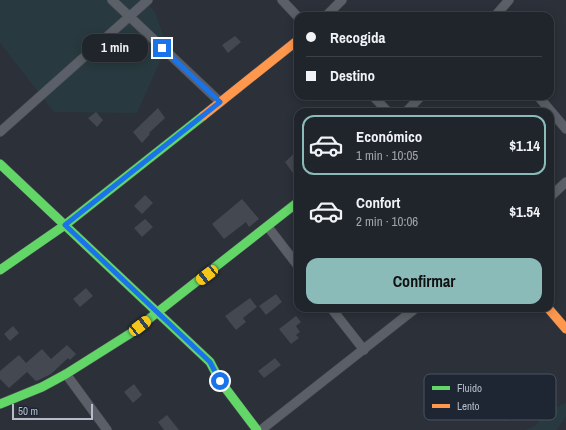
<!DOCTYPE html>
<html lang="es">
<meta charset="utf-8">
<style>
:root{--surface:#20242b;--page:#2d3037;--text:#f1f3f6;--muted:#a2a4a9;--line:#3d4147;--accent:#8bbbb9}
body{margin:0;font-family:"Archivo Narrow",sans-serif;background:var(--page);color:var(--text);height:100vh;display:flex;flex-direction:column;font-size:15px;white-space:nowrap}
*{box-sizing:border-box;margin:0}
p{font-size:13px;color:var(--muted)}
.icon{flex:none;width:22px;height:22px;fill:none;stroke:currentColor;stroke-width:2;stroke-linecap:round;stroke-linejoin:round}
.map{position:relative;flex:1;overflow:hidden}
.side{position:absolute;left:294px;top:108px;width:260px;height:204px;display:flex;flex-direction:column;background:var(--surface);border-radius:12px;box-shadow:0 2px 10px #0003,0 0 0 1px var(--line)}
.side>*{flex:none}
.hud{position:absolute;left:294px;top:12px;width:260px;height:88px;border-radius:12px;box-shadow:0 2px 10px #0003,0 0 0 1px var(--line);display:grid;align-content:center;height:88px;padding:0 12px;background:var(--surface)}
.scale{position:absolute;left:12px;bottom:10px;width:81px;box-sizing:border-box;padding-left:4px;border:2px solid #b6bcca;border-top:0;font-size:11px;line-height:14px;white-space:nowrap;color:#b6bcca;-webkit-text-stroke:3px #1e2634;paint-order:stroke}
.end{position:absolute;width:18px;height:18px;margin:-9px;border:5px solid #1a73e8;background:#fff;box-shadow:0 0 0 2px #fff}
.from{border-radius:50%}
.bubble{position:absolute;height:28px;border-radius:12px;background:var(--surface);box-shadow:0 2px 10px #0003,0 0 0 1px var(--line);font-size:13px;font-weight:700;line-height:28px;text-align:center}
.car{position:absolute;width:12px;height:24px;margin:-12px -6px;border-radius:5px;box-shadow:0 0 3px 1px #0007;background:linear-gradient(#f5c518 24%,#345 0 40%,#f5c518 0 76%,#345 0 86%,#f5c518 0)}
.hud b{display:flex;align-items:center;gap:14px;height:38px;font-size:15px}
.hud b+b{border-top:1px solid var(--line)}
.hud i{width:10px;height:10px;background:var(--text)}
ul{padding:7px 0 0;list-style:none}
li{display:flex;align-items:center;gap:12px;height:60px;margin:0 8px 6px;padding:0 4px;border:2px solid transparent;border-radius:12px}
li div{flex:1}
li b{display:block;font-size:15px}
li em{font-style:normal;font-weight:700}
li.on{border-color:var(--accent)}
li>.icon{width:36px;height:36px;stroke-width:1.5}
.primary-button{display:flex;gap:8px;margin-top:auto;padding:8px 12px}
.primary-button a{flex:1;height:46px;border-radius:12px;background:var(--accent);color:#111;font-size:16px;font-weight:700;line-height:46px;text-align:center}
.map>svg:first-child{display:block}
.green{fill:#283a3f}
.building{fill:#444850}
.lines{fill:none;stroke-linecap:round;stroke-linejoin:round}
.street-casing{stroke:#474b52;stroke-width:10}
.fast-casing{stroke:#474b52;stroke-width:10}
.slow-casing{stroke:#474b52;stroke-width:10}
.street{stroke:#5b5f67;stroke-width:9}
.fast{stroke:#63d668;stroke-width:9}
.slow{stroke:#ff974d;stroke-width:9}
.route{stroke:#1a73e8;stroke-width:5}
.key{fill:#1e2634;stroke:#4c5361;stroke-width:1}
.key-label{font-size:11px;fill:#b6bcca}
</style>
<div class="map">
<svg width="566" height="430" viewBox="0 0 566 430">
<rect width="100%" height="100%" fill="#2b3039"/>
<g class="green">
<polygon points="0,0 143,0 155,12 167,46 137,113 54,112 0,43"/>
<polygon points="566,403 566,417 556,430 525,430 535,426 548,411"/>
</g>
<g class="building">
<polygon points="235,36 241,42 228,53 222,45"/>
<polygon points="158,108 165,118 149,133 150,134 142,143 133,132"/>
<polygon points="96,112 103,120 97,127 88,118"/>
<polygon points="298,150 298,180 285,162"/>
<polygon points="145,195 153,203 142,214 134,206"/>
<polygon points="242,199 259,219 249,227 246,222 224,239 212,224"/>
<polygon points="145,219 153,227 142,237 134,228"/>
<polygon points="86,288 93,296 80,307 73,299"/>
<polygon points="276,294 282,302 266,315 259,306"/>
<polygon points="250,298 257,307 243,318 246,322 236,330 225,316"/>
<polygon points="296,316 301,322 296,326 300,332 296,335 299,338 291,344 279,329"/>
<polygon points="13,326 19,333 10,341 4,334"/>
<polygon points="67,345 76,354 70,360 68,358 51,374 39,380 36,381 27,372 9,388 0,379 0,371 19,355 26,363 42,349 51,359"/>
<polygon points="275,358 281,365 264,378 258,371"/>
<polygon points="134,384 142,395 133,403 124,392"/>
<polygon points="508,404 515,414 506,421 498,411"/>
<polygon points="167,415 179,430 164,430 158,422"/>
</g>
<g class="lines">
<g class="street-casing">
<g id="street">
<polyline points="112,0 220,102"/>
<polyline points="282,0 298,17"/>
<polyline points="326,16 342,0"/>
<polyline points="495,16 509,0"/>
<polyline points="373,96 388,112"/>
<polyline points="538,96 566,129"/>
<polyline points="406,112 421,96"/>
<polyline points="0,132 148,0"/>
<polyline points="550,197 566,182"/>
<polyline points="268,227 298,266"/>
<polyline points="331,308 364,350"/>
<polyline points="66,374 107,430"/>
<polyline points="261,430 416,308"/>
</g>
</g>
<g class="fast-casing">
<g id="fast">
<polyline points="0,164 210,362 220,381 257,430"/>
<polyline points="0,270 65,225 203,116"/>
<polyline points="0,404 42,387 66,374 131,333 298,202"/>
</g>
</g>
<g class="slow-casing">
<g id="slow">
<polyline points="203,116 298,40"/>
<polyline points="548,308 566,329"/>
</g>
</g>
<use href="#street" class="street"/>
<use href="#fast" class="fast"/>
<use href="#slow" class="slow"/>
</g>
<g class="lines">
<polyline class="route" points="162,48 220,102 65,225 210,362 220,381"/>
</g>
<rect x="424" y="374" width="132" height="46" rx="6" class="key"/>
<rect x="432" y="386" width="18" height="4" fill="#63d668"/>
<rect x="432" y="404" width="18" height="4" fill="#ff974d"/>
<g class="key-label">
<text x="457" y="392">Fluido</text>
<text x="457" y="410">Lento</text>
</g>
</svg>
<div class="scale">50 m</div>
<i class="end from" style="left:220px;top:381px"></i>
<i class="end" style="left:162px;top:48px"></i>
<div class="bubble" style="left:82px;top:34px;width:66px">1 min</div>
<i class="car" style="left:207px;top:275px;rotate:232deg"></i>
<i class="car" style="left:140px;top:326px;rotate:52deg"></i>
<div class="hud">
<b><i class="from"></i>Recogida</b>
<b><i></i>Destino</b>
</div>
<section class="side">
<ul>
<li class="on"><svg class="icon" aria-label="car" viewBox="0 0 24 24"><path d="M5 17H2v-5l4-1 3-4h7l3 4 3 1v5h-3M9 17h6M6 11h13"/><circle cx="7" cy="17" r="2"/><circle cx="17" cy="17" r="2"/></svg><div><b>Económico</b><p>1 min · 10:05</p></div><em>$1.14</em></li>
<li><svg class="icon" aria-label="car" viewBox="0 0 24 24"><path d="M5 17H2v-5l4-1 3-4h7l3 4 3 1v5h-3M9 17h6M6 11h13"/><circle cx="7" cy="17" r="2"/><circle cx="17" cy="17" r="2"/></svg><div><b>Confort</b><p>2 min · 10:06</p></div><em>$1.54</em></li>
</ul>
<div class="primary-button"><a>Confirmar</a></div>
</section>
</div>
